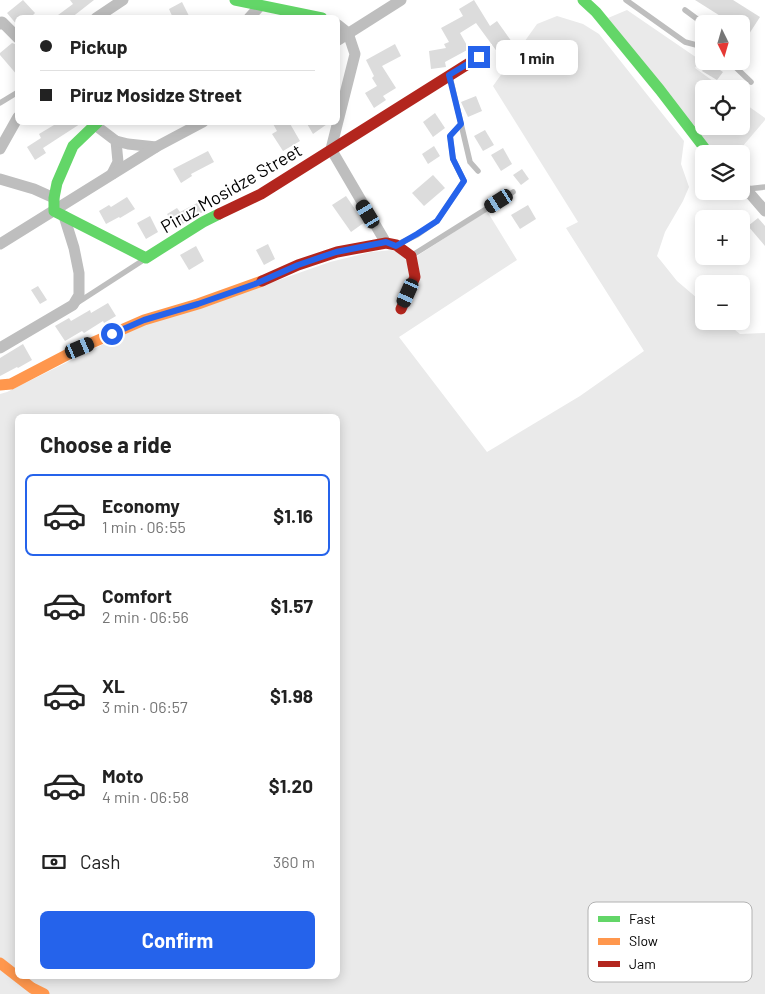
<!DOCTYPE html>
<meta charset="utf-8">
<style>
:root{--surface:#fff;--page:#f2f2f2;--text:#222;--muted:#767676;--line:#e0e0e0;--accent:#2563eb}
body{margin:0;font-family:Barlow,sans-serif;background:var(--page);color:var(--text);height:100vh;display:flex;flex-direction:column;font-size:19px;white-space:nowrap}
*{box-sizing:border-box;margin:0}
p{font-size:16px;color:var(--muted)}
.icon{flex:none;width:28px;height:28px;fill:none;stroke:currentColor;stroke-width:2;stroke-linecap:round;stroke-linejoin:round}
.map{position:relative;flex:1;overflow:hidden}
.sheet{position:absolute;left:15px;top:414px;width:325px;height:565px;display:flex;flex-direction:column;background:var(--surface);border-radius:8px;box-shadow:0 2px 12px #0003}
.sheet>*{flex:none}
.hud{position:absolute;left:15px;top:15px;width:325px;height:110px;border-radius:8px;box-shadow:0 2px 12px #0003;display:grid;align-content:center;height:110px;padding:0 25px;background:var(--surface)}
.needle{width:32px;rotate:175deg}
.tools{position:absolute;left:695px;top:15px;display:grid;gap:10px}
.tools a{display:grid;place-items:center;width:55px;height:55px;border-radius:8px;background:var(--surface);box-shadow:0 2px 12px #0003;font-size:25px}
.end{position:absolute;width:22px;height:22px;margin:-11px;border:6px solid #2563eb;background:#fff;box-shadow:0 0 0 2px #fff}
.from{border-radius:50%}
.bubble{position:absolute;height:35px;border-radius:8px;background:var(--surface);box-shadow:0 2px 12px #0003;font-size:16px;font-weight:700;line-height:35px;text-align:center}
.car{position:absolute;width:15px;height:30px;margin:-15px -8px;border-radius:6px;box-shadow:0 0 4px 1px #0007;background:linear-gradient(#222 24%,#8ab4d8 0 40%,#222 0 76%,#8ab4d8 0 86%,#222 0)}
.hud b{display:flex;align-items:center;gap:18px;height:48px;font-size:19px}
.hud b+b{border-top:1px solid var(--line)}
.hud i{width:12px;height:12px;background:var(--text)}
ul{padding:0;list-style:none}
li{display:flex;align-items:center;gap:15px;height:82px;margin:0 10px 8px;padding:0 15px;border:2px solid transparent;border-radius:8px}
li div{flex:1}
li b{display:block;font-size:19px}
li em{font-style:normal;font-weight:700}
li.on{border-color:var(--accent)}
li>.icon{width:45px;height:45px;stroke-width:1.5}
h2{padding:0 25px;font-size:22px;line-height:60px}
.pay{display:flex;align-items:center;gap:12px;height:55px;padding:0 25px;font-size:19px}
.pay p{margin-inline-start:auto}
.primary-button{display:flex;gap:10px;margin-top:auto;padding:10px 25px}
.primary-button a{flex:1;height:58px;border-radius:8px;background:var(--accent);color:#fff;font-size:20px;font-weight:700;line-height:58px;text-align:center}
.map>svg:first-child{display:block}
.green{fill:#eaeaea;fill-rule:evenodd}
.building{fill:#dcdcdc}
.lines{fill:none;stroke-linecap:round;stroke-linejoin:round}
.lane{stroke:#bebebe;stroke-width:5.5}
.street{stroke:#bebebe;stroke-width:11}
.fast{stroke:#63d668;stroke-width:11}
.slow{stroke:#ff974d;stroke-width:11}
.jam{stroke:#b3261e;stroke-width:11}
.route{stroke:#2563eb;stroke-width:6}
.labels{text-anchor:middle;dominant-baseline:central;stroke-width:4;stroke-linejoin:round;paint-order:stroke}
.street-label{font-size:18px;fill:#000;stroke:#fff}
.key{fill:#fff;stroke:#b2b2b2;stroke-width:1}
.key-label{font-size:14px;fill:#000}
</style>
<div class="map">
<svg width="765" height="994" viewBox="0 0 765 994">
<rect width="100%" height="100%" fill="#fff"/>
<g class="green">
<polygon points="627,10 700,60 695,68 724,89 704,89 704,126 741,126 741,101 765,118 765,120 736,154 718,154 706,142 608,18"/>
<path d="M557,16L583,24L599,34L684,141L681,164L689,187L683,201L665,232L657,256L677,281L704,304V321H724L740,334L765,333V994H0V394L7,392L138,327L245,292L330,262L371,252L392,250L403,255L409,264L420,254L487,211L517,260L399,337L487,452L580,396L644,351L566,228L578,222L493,86L537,24ZM18,416H338V976H18Z"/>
</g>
<g class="building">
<polygon points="23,0 35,13 30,18 18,18 18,26 7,13"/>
<polygon points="70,0 94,0 71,18 54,18 73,4"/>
<polygon points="474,0 490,26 497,21 512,42 498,53 476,23 460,33 469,49 445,62 446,67 431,69 429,51 446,48 444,44 449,42 441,28 463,16 459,9"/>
<polygon points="695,0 733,0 760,17 749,34 741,29 741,24 733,24"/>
<polygon points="182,2 190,18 173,18 169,9"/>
<polygon points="12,43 18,45 18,76 0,55 0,53"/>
<polygon points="395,44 401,56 382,66 396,88 383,96 386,100 374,108 365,93 377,86 372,78 374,76 366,60"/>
<polygon points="708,62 723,72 717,80 702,71"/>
<polygon points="476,96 482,111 468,117 461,102"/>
<polygon points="435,113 445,128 433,137 423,122"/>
<polygon points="59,122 83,122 43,148 46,153 35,160 27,147 41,138 39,134"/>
<polygon points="272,122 289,122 300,141 283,151 272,134 277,131"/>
<polygon points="306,122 330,122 313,134"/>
<polygon points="485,130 494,145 483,151 474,136"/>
<polygon points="434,146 440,156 428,164 422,154"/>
<polygon points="503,148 512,164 501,171 491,155"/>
<polygon points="208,151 214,162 191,174 192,176 181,183 173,169"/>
<polygon points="522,169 529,179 521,185 513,175"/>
<polygon points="433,175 445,188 424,206 412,193"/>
<polygon points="346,196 357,212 358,211 365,222 351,232 332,205"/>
<polygon points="127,197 135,209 120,218 119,217 106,224 99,211 109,205 111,207"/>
<polygon points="201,201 206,210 176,228 167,214 177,208 180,212"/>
<polygon points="528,205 536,219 520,229 511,215"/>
<polygon points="150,216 158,232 146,239 137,223"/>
<polygon points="758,218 765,226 765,246 748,226"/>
<polygon points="268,244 275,259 264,265 256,250"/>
<polygon points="196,246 204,261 189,270 180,255"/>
<polygon points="38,286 47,300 40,304 31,290"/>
<polygon points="108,303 116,316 104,323 103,321 84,333 82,331 65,341 55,326 69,318 71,321 90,310 91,313"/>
<polygon points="23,344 32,360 18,368 17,367 2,375 0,376 0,358"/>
</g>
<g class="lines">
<g class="lane">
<polyline points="626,0 685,42 704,47"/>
<polyline points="685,10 704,24"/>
<polyline points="729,61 751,82"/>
<polyline points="450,77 470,162 478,171"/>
<polyline points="0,103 18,92"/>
<polyline points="747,189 765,187"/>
<polyline points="398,244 417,235 437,221 464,181 453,159 450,136 461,124"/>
<polyline points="411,256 513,192"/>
<polyline points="77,303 145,259"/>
</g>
<g class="street">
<polyline points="96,18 123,0"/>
<polyline points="249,18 260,6"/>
<polyline points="0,24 2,22 18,38"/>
<polyline points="338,25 348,33 355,54 331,149 386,243"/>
<polyline points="338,40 401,0"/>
<polyline points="95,125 116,141 118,162 112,174"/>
<polyline points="116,141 128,144 156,147"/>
<polyline points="0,149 18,117"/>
<polyline points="0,179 34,189 54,198"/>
<polyline points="741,185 746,189 765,211"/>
<polyline points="0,244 156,147 203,122"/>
<polyline points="0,348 73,305 79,295 79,273 74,248 64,216"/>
</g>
<g class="fast">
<polyline points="235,0 322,18"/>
<polyline points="583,0 596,12 660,90 709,154"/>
<polyline points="98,122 73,146 57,183 54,198 54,211 146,258 203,222 219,214"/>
</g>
<g class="slow">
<polyline points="0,385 11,384 80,348 144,320 198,304 262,281"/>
<polyline points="0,963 32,988 44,994"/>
</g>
<g class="jam">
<polyline points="219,214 261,194 479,57"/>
<polyline points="262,281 298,265 337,252 386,243 396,245 411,256 415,277 401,309"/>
</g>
</g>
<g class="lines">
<polyline class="route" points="112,334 144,320 198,304 255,284 298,265 336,252 386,242 396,246 417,234 437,221 464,181 453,159 450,136 461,124 449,75 479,57"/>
</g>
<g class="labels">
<g class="street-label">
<text transform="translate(231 188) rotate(-30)">Piruz Mosidze Street</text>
</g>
</g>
<rect x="588" y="902" width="164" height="80" rx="8" class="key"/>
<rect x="598" y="916" width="22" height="6" fill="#63d668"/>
<rect x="598" y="938" width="22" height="7" fill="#ff974d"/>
<rect x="598" y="961" width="22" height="6" fill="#b3261e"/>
<g class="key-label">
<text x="629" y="924">Fast</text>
<text x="629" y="946">Slow</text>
<text x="629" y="969">Jam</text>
</g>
</svg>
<div class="tools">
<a><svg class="needle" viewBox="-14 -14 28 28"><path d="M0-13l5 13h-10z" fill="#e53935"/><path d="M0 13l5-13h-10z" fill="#767676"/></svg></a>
<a><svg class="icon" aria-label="locate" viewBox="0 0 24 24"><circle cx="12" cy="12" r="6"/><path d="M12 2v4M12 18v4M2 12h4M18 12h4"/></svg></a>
<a><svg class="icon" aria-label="layers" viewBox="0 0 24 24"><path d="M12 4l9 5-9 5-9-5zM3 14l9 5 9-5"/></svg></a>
<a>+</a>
<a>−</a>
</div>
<i class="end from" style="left:112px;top:334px"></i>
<i class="end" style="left:479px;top:57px"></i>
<div class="bubble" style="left:496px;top:40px;width:82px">1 min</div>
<i class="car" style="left:499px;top:201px;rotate:238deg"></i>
<i class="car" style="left:368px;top:214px;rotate:329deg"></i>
<i class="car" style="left:408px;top:293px;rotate:204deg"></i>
<i class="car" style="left:80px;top:348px;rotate:67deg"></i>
<div class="hud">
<b><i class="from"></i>Pickup</b>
<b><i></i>Piruz Mosidze Street</b>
</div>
<section class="sheet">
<h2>Choose a ride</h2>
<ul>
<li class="on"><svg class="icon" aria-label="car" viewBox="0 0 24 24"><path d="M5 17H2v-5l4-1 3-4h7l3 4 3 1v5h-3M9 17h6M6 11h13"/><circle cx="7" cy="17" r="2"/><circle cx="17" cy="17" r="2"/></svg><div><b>Economy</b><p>1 min · 06:55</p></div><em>$1.16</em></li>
<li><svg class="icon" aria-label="car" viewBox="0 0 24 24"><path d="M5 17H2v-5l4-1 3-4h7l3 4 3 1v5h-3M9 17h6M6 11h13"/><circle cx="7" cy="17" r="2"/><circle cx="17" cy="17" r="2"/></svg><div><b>Comfort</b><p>2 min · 06:56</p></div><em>$1.57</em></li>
<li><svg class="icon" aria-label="car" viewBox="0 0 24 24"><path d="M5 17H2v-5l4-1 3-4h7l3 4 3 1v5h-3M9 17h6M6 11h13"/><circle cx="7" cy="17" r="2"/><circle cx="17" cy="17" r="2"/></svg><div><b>XL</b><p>3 min · 06:57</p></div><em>$1.98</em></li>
<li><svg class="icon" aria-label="car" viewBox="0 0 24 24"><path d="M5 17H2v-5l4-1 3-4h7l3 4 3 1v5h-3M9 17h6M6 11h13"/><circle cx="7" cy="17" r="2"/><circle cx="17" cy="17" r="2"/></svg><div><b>Moto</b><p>4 min · 06:58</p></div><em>$1.20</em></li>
</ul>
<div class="pay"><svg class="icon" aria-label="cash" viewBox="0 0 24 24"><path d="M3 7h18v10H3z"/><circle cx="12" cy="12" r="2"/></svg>Cash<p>360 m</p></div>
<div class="primary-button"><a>Confirm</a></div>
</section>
</div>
